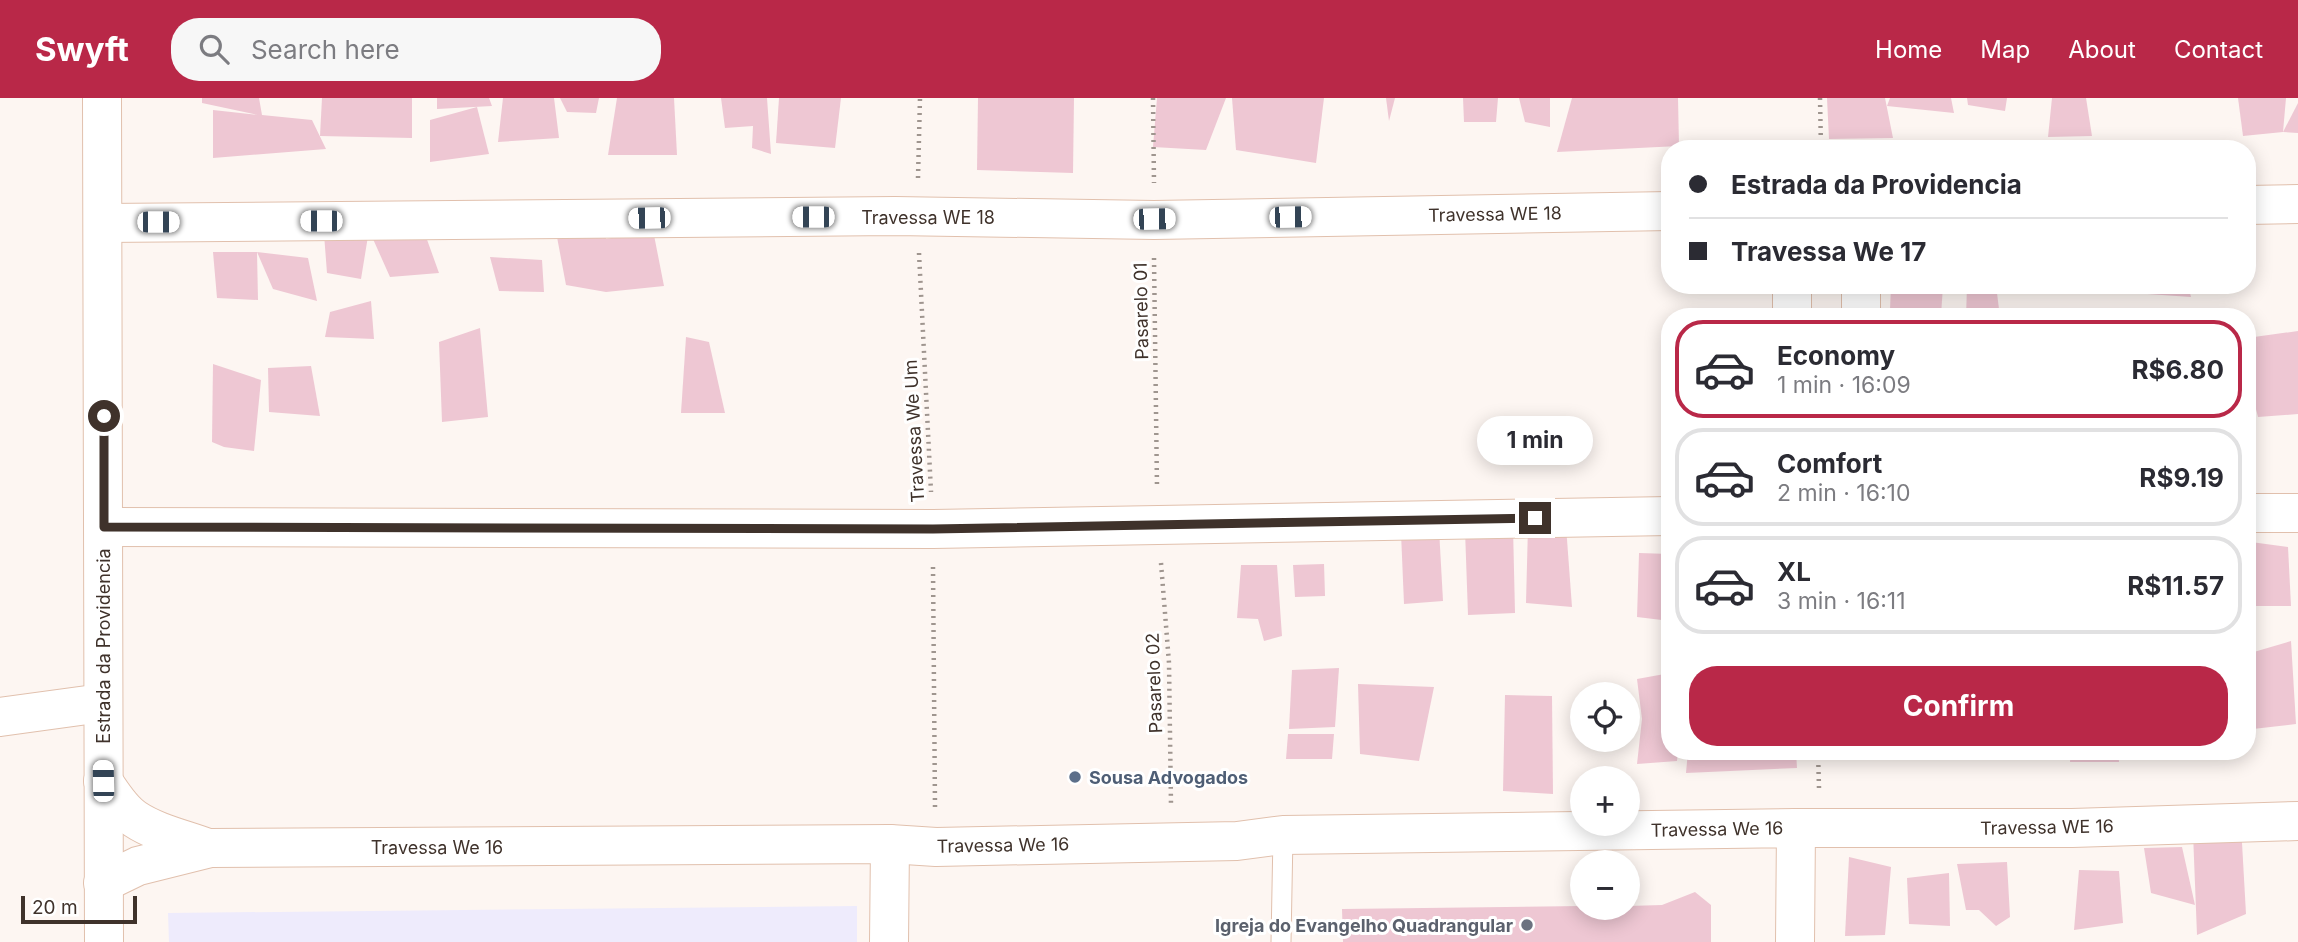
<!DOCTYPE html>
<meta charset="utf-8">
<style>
:root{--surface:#fff;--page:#f7f7f7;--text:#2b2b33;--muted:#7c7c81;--line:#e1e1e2;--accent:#b92848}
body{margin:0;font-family:Inter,sans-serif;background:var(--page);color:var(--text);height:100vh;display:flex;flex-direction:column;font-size:26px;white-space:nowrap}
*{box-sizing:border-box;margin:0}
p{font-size:23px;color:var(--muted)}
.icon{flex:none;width:38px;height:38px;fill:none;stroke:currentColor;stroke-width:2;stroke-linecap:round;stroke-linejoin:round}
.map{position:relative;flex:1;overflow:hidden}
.sheet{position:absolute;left:1661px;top:210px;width:595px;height:452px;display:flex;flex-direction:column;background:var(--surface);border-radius:28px;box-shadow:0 4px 18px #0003}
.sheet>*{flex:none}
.hud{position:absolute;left:1661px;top:42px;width:595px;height:154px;border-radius:28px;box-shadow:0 4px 18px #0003;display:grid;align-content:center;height:154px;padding:0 28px;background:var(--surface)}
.fabs{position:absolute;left:1570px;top:584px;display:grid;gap:14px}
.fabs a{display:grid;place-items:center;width:70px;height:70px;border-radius:50%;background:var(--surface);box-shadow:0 4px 18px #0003;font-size:35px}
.scale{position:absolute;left:21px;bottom:18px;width:116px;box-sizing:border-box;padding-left:7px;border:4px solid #3f322b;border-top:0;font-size:19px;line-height:24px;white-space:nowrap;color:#3f322b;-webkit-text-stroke:5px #fff;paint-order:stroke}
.end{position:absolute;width:32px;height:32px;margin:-16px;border:9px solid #3f322b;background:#fff;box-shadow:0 0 0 4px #fff}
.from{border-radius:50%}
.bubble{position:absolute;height:49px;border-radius:24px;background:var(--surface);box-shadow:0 4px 18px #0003;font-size:23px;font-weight:700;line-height:49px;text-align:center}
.car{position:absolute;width:21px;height:42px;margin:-21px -10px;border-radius:9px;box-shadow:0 0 5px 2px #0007;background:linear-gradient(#fff 24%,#345 0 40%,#fff 0 76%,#345 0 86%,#fff 0)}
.hud b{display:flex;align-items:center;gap:24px;height:66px;font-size:26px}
.hud b+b{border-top:2px solid var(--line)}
.hud i{width:18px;height:18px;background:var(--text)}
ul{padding:12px 0 0;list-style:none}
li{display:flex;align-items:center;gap:21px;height:98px;margin:0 14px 10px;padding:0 14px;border:4px solid var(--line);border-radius:28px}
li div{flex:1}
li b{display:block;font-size:26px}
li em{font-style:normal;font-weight:700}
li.active{border-color:var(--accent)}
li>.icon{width:63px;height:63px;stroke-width:1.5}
.action{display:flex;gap:14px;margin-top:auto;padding:14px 28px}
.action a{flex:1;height:80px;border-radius:28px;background:var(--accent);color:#fff;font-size:28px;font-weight:700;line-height:80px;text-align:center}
header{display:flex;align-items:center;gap:42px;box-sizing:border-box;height:98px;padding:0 35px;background:var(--accent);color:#fff}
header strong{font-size:33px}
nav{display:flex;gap:38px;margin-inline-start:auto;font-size:24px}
.search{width:490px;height:63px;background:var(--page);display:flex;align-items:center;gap:18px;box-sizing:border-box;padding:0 24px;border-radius:28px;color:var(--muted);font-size:26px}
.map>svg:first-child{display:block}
.education{fill:#eeebfc}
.building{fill:#eec7d3}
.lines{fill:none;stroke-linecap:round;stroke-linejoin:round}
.lane-casing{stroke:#e1c0ad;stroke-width:21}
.street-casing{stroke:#e1c0ad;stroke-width:40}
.secondary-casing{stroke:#e1c0ad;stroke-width:40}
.path{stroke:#9f958f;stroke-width:4.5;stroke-dasharray:2 5;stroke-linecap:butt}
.lane{stroke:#fff;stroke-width:19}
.street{stroke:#fff;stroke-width:38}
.secondary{stroke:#fff;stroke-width:38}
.route{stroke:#3f322b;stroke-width:9}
.service-dot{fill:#5c6f8a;stroke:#fff;stroke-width:2.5}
.worship-dot{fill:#6b7280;stroke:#fff;stroke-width:2.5}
.labels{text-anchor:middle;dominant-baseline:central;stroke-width:6;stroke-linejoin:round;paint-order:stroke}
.street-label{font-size:18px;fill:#3f322b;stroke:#fff}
.service-label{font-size:18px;font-weight:bold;fill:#4e5e75;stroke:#fff;text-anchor:start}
.worship-label{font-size:18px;font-weight:bold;fill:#5b616d;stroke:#fff;text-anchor:end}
</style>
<header>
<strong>Swyft</strong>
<div class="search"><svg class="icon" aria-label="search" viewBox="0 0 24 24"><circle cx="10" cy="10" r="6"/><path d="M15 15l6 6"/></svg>Search here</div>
<nav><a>Home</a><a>Map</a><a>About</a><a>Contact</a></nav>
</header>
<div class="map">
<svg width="2298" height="844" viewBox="0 0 2298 844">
<rect width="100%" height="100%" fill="#fdf6f2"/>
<polygon class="education" points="857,808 857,844 169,844 168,815"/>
<g class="building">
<polygon points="202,0 259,0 262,17 312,22 326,51 213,60 213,12 258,17 202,5"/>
<polygon points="322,0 412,0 412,40 320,38"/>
<polygon points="437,0 489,0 492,8 437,11"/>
<polygon points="503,0 554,0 559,40 498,44"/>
<polygon points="560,0 599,0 596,15 567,14"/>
<polygon points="617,0 674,0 677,57 608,57"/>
<polygon points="721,0 767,0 771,56 752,50 753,28 725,30"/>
<polygon points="779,0 841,0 835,50 776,45"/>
<polygon points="978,0 1074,0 1073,75 977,72"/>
<polygon points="1157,0 1226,0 1206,52 1153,49"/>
<polygon points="1232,0 1324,0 1316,65 1236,52"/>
<polygon points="1386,0 1395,0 1389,23"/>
<polygon points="1463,0 1498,0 1496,24 1464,24"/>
<polygon points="1519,0 1550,0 1550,29 1525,24"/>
<polygon points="1572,0 1678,0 1679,48 1557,54"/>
<polygon points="1827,0 1885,0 1893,40 1829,41"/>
<polygon points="1890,0 1951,0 1954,15 1887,8"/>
<polygon points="1967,0 2007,0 2005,13 1968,7"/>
<polygon points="2052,0 2086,0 2092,38 2048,39"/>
<polygon points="2238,0 2286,0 2283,34 2243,38"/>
<polygon points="2298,5 2298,35 2283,34"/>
<polygon points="477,9 489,56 430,64 430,22"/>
<polygon points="606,130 606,141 653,132 664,188 606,194 566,187 557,139"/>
<polygon points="369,132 425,136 439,175 390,179 369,132 361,181 327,175 324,136"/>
<polygon points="213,154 257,154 258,202 217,200"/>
<polygon points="257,154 308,160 317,203 273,191"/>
<polygon points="490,159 542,162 544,194 499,193"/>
<polygon points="1891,187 1943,187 1941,218 1890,212"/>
<polygon points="1967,187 1996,187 2000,219 1966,219"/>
<polygon points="2020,187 2062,187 2061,196 2021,195"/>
<polygon points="2133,187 2188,187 2191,199 2133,195"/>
<polygon points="371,203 374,241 325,239 330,214"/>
<polygon points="480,230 488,319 442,324 439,244"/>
<polygon points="2298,233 2298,316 2258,319 2247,276 2247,240"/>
<polygon points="686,239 709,244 725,315 681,315"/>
<polygon points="213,266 261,282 254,353 224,349 212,344"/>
<polygon points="311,268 320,318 269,314 268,270"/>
<polygon points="1528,428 1566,428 1572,509 1526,505"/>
<polygon points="1513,429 1515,515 1468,517 1465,432"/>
<polygon points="1439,431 1443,503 1404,506 1401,435"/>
<polygon points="2251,444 2288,449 2291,508 2253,508"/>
<polygon points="1639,455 1670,456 1670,523 1637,519"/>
<polygon points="1324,466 1325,498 1295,499 1293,467"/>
<polygon points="1241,467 1277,467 1282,538 1264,543 1258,521 1237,520"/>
<polygon points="2291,543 2296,626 2253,631 2247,556"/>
<polygon points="1339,570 1335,629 1289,631 1292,572"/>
<polygon points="1670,575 1670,653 1678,653 1677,663 1637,666 1642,621 1637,581"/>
<polygon points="1358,586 1434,589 1419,663 1360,656"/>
<polygon points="1505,597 1552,598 1553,696 1503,693"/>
<polygon points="1288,636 1334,636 1332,661 1286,661"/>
<polygon points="1688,653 1796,653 1797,670 1686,675"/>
<polygon points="2071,653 2118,653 2119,664 2070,664"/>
<polygon points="2134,653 2179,653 2179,658 2136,662"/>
<polygon points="2241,727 2246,816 2197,837 2193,735"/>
<polygon points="2182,749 2195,807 2151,795 2144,750"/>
<polygon points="1849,759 1891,769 1885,837 1845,838"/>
<polygon points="2007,764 2010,819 1996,828 1979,812 1966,812 1957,766"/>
<polygon points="2079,772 2119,773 2123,825 2074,832"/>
<polygon points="1949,775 1950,828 1909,826 1907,780"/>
<polygon points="1695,794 1711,807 1711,844 1343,844 1342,811 1582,808 1582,810 1628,810 1628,808 1662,807"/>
</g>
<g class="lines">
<g class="lane-casing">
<polyline id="lane" points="1281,844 1283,737"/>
</g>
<g class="street-casing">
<g id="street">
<polyline points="2247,107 2298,106"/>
<polyline points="103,125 895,118 1154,122 1670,113"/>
<polyline points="1792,187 1792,219"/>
<polyline points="1861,187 1861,219"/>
<polyline points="2247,415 2298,415"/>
<polyline points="104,429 933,431 1670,418"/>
<polyline points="0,619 102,605"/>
<polyline points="1796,730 2072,730 2298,723"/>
<polyline points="889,844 890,746"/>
</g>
</g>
<g class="secondary-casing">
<g id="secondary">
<polyline points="102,0 104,844"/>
<path d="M103,683C112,696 121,712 135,721C156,735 184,741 208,750"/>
<polyline points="103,785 138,768 210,750 890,746 936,749 1237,743 1283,737 1796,730 1795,844"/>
</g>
</g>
<g class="path">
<polyline points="1153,0 1154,85"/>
<polyline points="1820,0 1821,51"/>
<polyline points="918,80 920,0"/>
<polyline points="919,155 931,394"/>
<polyline points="1154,160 1157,389"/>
<polyline points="1161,465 1169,565 1171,707"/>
<polyline points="933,469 935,709"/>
<polyline points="1818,653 1819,690"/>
</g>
<use href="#lane" class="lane"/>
<use href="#street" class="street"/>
<use href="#secondary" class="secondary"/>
</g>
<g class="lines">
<polyline class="route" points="104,318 104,429 933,431 1535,420"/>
</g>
<circle class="service-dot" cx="1075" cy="679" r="7"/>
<circle class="worship-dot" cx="1527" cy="827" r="7"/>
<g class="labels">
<g class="street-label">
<text transform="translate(1495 116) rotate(-1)">Travessa WE 18</text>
<text x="928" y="119">Travessa WE 18</text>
<text transform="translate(1141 213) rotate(-91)">Pasarelo 01</text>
<text transform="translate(914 333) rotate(-93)">Travessa We Um</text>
<text transform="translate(103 548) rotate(-90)">Estrada da Providencia</text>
<text transform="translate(1154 585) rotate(-92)">Pasarelo 02</text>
<text transform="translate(2047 729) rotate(-1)">Travessa WE 16</text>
<text transform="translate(1717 731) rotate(-1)">Travessa We 16</text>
<text transform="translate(1003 747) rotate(-1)">Travessa We 16</text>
<text x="437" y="749">Travessa We 16</text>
</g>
<g class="service-label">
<text x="1089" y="679">Sousa Advogados</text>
</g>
<g class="worship-label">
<text x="1513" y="827">Igreja do Evangelho Quadrangular</text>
</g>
</g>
</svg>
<div class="fabs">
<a><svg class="icon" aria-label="locate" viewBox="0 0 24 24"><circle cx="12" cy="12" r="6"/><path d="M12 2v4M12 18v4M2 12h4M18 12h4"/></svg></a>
<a>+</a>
<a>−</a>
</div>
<div class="scale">20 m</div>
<i class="end from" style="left:104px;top:318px"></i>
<i class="end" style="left:1535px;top:420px"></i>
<div class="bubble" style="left:1477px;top:318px;width:116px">1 min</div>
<i class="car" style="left:813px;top:119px;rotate:270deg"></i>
<i class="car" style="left:1290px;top:119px;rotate:89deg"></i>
<i class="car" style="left:649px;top:120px;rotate:269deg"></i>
<i class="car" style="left:1154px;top:121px;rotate:89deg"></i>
<i class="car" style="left:321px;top:123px;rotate:270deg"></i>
<i class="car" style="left:158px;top:124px;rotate:90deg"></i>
<i class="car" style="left:103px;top:683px;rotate:359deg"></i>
<div class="hud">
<b><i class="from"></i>Estrada da Providencia</b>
<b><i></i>Travessa We 17</b>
</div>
<section class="sheet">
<ul>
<li class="active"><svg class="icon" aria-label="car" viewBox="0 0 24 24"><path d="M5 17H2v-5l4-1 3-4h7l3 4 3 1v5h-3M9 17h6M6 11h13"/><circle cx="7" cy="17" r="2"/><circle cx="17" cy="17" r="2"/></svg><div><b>Economy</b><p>1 min · 16:09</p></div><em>R$6.80</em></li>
<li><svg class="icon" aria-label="car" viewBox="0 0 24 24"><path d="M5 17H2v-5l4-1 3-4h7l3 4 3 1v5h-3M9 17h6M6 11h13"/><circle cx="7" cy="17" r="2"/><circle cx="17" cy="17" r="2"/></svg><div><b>Comfort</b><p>2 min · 16:10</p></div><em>R$9.19</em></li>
<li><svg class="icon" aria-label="car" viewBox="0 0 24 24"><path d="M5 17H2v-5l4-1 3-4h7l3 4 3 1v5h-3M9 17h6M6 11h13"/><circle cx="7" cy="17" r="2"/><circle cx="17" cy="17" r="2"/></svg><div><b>XL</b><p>3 min · 16:11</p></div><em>R$11.57</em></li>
</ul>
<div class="action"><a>Confirm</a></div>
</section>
</div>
